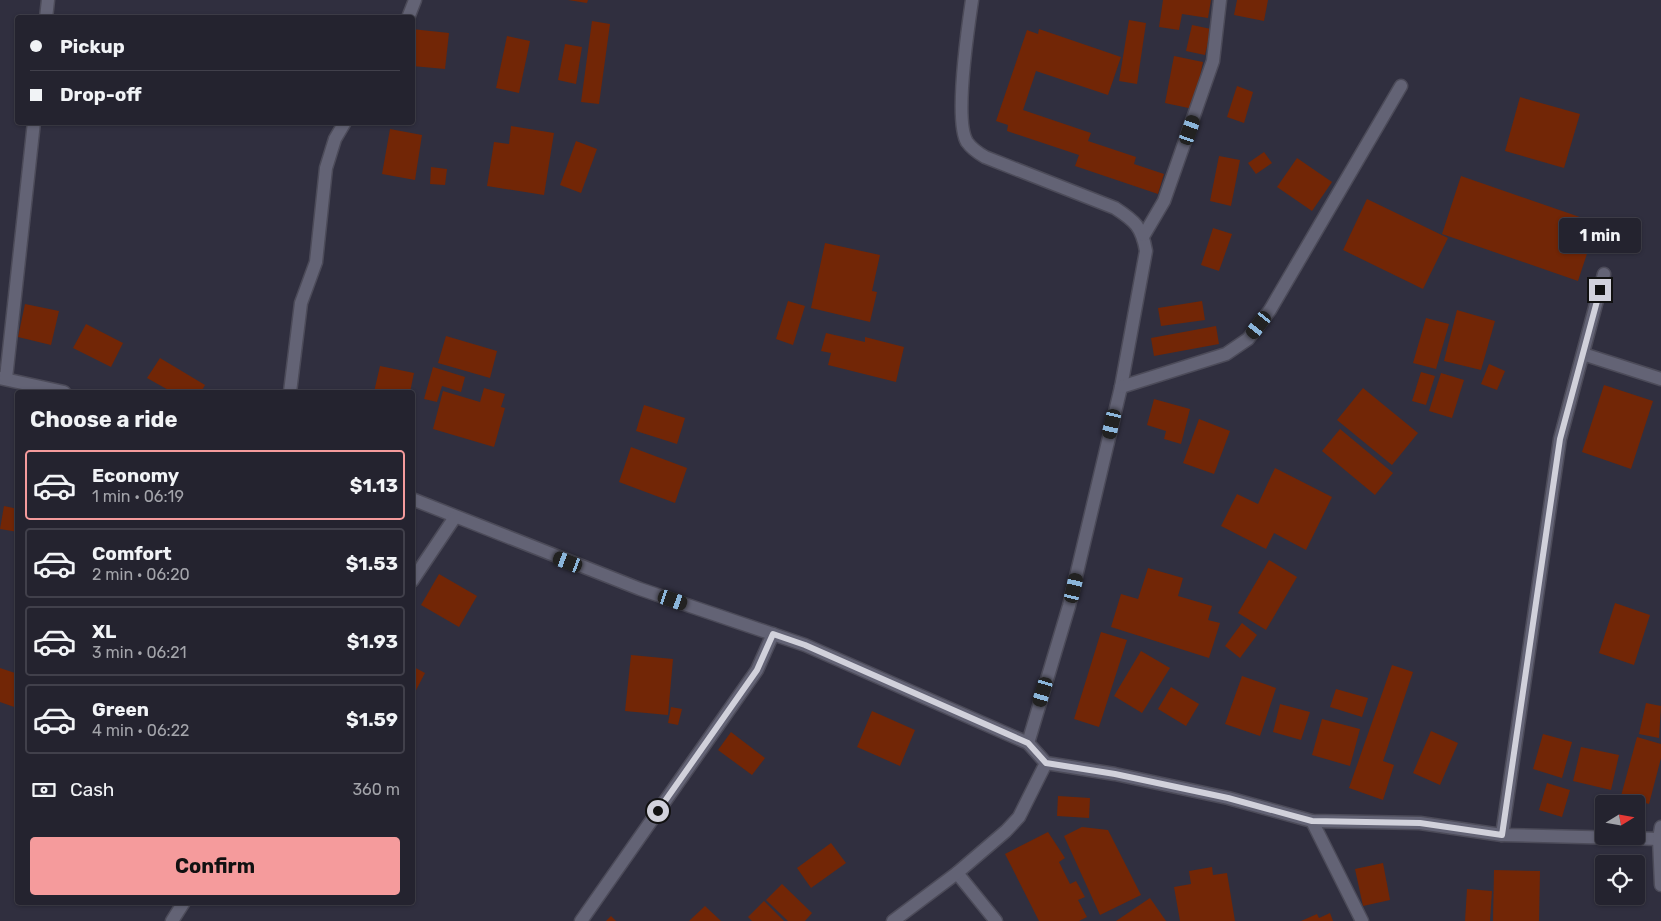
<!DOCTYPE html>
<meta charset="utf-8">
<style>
:root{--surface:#24232f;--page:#302f3b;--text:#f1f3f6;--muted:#a3a4aa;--line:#41404b;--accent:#f59b9c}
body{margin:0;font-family:Rubik,sans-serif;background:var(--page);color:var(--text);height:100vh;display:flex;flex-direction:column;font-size:19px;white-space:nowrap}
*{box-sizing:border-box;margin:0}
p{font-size:16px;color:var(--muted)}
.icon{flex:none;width:28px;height:28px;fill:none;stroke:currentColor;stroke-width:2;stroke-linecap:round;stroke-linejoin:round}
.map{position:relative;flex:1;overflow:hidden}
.details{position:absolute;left:15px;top:390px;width:400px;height:515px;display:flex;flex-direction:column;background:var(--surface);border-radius:5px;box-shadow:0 1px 4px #0004,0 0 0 1px var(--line)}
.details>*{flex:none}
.guide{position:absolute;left:15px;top:15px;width:400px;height:110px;border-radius:5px;box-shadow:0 1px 4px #0004,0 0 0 1px var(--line);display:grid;align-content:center;height:110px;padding:0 15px;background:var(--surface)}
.needle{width:32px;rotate:79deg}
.controls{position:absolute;left:1595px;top:795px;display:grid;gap:10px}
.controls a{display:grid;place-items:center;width:50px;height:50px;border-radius:5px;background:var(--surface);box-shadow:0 1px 4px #0004,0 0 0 1px var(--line);font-size:25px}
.end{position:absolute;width:22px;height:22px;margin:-11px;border:6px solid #d1d1db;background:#111;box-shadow:0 0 0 2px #111}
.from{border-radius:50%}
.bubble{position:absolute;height:35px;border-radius:5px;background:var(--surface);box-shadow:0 1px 4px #0004,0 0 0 1px var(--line);font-size:16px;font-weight:700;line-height:35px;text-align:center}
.car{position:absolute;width:15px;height:30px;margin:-15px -8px;border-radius:6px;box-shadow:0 0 4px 1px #0007;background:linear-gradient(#222 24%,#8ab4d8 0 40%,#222 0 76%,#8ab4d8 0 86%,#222 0)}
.guide b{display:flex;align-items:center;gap:18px;height:48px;font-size:19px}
.guide b+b{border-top:1px solid var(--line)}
.guide i{width:12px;height:12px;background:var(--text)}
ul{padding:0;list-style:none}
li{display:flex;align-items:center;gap:15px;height:70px;margin:0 10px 8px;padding:0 5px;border:2px solid var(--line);border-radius:5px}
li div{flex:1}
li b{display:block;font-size:19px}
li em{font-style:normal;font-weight:700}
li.active{border-color:var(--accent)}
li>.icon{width:45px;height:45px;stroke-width:1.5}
h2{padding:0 15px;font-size:22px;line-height:60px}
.pay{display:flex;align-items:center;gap:12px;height:55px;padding:0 15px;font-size:19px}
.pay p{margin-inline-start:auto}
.cta{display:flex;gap:10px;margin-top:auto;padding:10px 15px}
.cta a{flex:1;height:58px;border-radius:5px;background:var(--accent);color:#111;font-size:20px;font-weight:700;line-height:58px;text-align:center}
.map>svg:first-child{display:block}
.building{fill:#722606}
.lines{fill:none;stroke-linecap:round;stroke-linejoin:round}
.minor-casing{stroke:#4c4b59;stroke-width:15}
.minor{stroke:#636375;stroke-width:12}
.route{stroke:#d1d1db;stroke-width:6}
</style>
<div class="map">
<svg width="1661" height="921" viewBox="0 0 1661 921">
<rect width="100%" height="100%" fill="#302f3f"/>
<g class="building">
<polygon points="568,0 588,0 587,3"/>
<polygon points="1163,0 1211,0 1208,18 1182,14 1179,30 1159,27"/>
<polygon points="1237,0 1268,0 1264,21 1234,15"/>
<polygon points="1129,20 1146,23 1137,84 1119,81"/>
<polygon points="592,21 610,24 599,104 581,102"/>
<polygon points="1192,25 1211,29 1205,55 1186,51"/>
<polygon points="412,29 449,33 445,69 412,66"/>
<polygon points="1039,29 1121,57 1108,95 1036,71 1023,110 1091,133 1088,141 1136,157 1134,164 1164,174 1158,194 1075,166 1079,155 1007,131 1008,125 996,121 1027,30 1038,34"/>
<polygon points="507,36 530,41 519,93 496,88"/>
<polygon points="565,44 582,47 576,84 558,80"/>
<polygon points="1174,56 1203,62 1193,109 1165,103"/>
<polygon points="1237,86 1253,92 1244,123 1227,117"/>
<polygon points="1520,97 1580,114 1564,168 1505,151"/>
<polygon points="511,126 554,133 544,195 487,186 494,142 509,144"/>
<polygon points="390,129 422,135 415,180 382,174"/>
<polygon points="576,141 597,149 581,193 560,185"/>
<polygon points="1264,152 1272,163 1256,174 1248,163"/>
<polygon points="1219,156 1240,160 1231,206 1210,201"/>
<polygon points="1297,158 1332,182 1312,211 1277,187"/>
<polygon points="431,167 447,169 445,185 430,184"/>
<polygon points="1461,176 1597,223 1578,281 1442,234"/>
<polygon points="1367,199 1448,238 1423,289 1343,250"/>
<polygon points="1213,228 1232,234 1219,271 1201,265"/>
<polygon points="825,243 880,255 872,291 877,292 870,322 811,308"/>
<polygon points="788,301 805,306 793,345 776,339"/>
<polygon points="1202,301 1205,320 1161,326 1158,308"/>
<polygon points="25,304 59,311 51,345 18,337"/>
<polygon points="1457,310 1495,321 1481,370 1444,361"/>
<polygon points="1426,318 1449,324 1436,369 1413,363"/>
<polygon points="86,324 123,343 111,367 73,348"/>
<polygon points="1216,326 1219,344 1154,356 1151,338"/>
<polygon points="826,333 865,342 865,337 904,347 896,382 828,365 831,353 821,351"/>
<polygon points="446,336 497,351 490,378 438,363"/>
<polygon points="160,358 205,385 201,392 172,392 147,378"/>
<polygon points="1489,364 1505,371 1497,390 1481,384"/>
<polygon points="380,366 414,373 410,392 374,392"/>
<polygon points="433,367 465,377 461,392 442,386 437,402 424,399"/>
<polygon points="1421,372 1435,376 1426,405 1412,401"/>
<polygon points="1441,373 1464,380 1452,418 1429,411"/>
<polygon points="1604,385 1653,401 1631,469 1582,452"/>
<polygon points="484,388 505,394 501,407 505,408 494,447 433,429 443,391 480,402"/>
<polygon points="1363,388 1418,433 1392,465 1337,420"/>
<polygon points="1154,399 1190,409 1181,444 1164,439 1166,431 1147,425"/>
<polygon points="644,405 685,418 677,444 636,431"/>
<polygon points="1199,419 1230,431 1214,474 1183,463"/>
<polygon points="1340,429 1393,473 1375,495 1322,451"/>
<polygon points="631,447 687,468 675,503 619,482"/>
<polygon points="1275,468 1332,497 1306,550 1274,533 1266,549 1221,526 1237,494 1258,504"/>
<polygon points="4,506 18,509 18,532 0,529"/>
<polygon points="1269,560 1297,577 1266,630 1238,613"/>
<polygon points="1148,568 1183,578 1178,596 1212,606 1208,620 1220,623 1209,658 1111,627 1121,594 1138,599"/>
<polygon points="439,574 477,596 459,627 421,605"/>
<polygon points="1615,603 1650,615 1634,665 1599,653"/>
<polygon points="1242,623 1257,635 1240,658 1225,646"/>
<polygon points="1101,632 1127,640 1099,727 1074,719"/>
<polygon points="1141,651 1170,668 1142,713 1114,696"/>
<polygon points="631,655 673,659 668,715 625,711"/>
<polygon points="1392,665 1413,672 1383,761 1394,765 1383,800 1349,788"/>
<polygon points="412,666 425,673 412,698"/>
<polygon points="0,668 18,674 17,708 0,702"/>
<polygon points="1242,676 1276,688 1260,736 1225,724"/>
<polygon points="1171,687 1199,704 1186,726 1158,709"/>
<polygon points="1336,689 1368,698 1362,717 1330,707"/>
<polygon points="1646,703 1661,706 1659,738 1639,734"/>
<polygon points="1280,704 1310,712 1301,740 1273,732"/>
<polygon points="671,707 682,709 678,725 668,723"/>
<polygon points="872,711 915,730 900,766 857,747"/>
<polygon points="1322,719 1360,729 1350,766 1312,755"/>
<polygon points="1431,731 1458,743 1440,785 1413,773"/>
<polygon points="731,732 765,758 752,775 718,750"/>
<polygon points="1543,734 1572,742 1562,778 1533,769"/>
<polygon points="1637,737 1661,744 1661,758 1649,804 1621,796"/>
<polygon points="1581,747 1619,755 1611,790 1573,781"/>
<polygon points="1547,783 1570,790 1562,817 1539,810"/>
<polygon points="1058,796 1090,798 1089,818 1057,816"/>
<polygon points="1082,827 1108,830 1141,895 1100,915 1064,836"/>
<polygon points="1048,832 1065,858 1059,862 1070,884 1076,881 1085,897 1078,900 1087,917 1079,921 1039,921 1005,854"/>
<polygon points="831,843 846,863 811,888 797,868"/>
<polygon points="1383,863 1390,900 1363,906 1355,869"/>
<polygon points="1212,867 1213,875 1227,873 1235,921 1180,921 1174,887 1191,884 1189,871"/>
<polygon points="1494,870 1540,871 1539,921 1493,921"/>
<polygon points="782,884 812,913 805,921 788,921 766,900"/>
<polygon points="1467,889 1492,891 1490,921 1465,921"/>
<polygon points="1611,896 1638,896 1638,902 1611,901"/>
<polygon points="1150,898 1166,921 1116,921"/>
<polygon points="764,901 784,921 752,921 748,917"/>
<polygon points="705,906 721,921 689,921"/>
<polygon points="1330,913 1333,921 1301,921 1317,914 1319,918"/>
<polygon points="611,916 616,921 606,921"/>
</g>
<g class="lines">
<g class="minor-casing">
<g id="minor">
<path d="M972,0C968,27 954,121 967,142C972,149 978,153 985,157L1115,208C1135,221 1142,227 1146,251L1121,387L1069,606L1028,743"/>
<polyline points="46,18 48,0"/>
<polyline points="408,18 415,0"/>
<polyline points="1144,235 1164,201 1213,61 1220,0"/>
<polyline points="1583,354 1661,379"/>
<polyline points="0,378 64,392"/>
<polyline points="6,378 34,122"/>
<polyline points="1121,387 1226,354 1248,339 1270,310 1401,86"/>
<polyline points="290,392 301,303 316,262 326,168 335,139 345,122"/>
<polyline points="412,499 640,589 805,645 1028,743 1046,763 1115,774 1228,798 1312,821 1420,823 1502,835 1661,839"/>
<polyline points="412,581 455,517"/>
<polyline points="1312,821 1362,921"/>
<polyline points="1661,827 1659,839 1661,885"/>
<polyline points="1502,835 1560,439 1604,274"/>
<polyline points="957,873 996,921"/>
<polyline points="172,921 184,902"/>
<polyline points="581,921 757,670 773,634"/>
<polyline points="893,921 957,873 1006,831 1019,817 1046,763"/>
</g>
</g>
<use href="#minor" class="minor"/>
</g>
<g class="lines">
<polyline class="route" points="658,811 757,670 773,634 805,645 1028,743 1046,763 1115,774 1228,798 1312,821 1420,823 1502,835 1560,439 1600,290"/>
</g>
</svg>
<div class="controls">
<a><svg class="needle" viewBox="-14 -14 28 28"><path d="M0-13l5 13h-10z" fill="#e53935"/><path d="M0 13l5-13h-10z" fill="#a3a4aa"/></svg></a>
<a><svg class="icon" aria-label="locate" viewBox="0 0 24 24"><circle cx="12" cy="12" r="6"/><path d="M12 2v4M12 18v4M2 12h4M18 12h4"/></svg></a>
</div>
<i class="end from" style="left:658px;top:811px"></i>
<i class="end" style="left:1600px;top:290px"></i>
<div class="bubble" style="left:1559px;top:218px;width:82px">1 min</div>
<i class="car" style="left:1190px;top:130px;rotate:19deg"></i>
<i class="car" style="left:1259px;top:325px;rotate:217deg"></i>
<i class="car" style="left:1112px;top:424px;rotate:193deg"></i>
<i class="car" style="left:568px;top:562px;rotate:291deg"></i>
<i class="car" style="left:1074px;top:588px;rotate:13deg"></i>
<i class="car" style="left:673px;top:600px;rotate:109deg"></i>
<i class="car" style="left:1043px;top:692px;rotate:197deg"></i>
<div class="guide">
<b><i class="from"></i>Pickup</b>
<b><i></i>Drop-off</b>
</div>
<section class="details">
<h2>Choose a ride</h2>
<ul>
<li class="active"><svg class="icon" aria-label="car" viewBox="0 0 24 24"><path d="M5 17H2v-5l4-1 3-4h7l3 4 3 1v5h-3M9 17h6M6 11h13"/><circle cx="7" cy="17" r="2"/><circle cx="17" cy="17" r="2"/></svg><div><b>Economy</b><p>1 min · 06:19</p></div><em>$1.13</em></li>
<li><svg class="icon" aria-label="car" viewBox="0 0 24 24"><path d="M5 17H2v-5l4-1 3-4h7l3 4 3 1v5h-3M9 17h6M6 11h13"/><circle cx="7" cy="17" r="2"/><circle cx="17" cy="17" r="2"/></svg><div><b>Comfort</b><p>2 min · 06:20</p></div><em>$1.53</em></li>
<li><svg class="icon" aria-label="car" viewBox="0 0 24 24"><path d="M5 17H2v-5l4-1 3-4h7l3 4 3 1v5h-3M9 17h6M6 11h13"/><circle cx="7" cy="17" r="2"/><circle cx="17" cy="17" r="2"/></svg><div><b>XL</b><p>3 min · 06:21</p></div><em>$1.93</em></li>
<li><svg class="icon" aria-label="car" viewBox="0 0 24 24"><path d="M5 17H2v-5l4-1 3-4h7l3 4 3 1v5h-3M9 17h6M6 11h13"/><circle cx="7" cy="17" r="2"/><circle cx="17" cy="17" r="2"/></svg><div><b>Green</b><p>4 min · 06:22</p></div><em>$1.59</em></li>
</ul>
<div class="pay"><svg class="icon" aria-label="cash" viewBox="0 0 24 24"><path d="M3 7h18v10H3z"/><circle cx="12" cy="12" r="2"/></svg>Cash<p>360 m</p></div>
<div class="cta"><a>Confirm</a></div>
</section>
</div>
